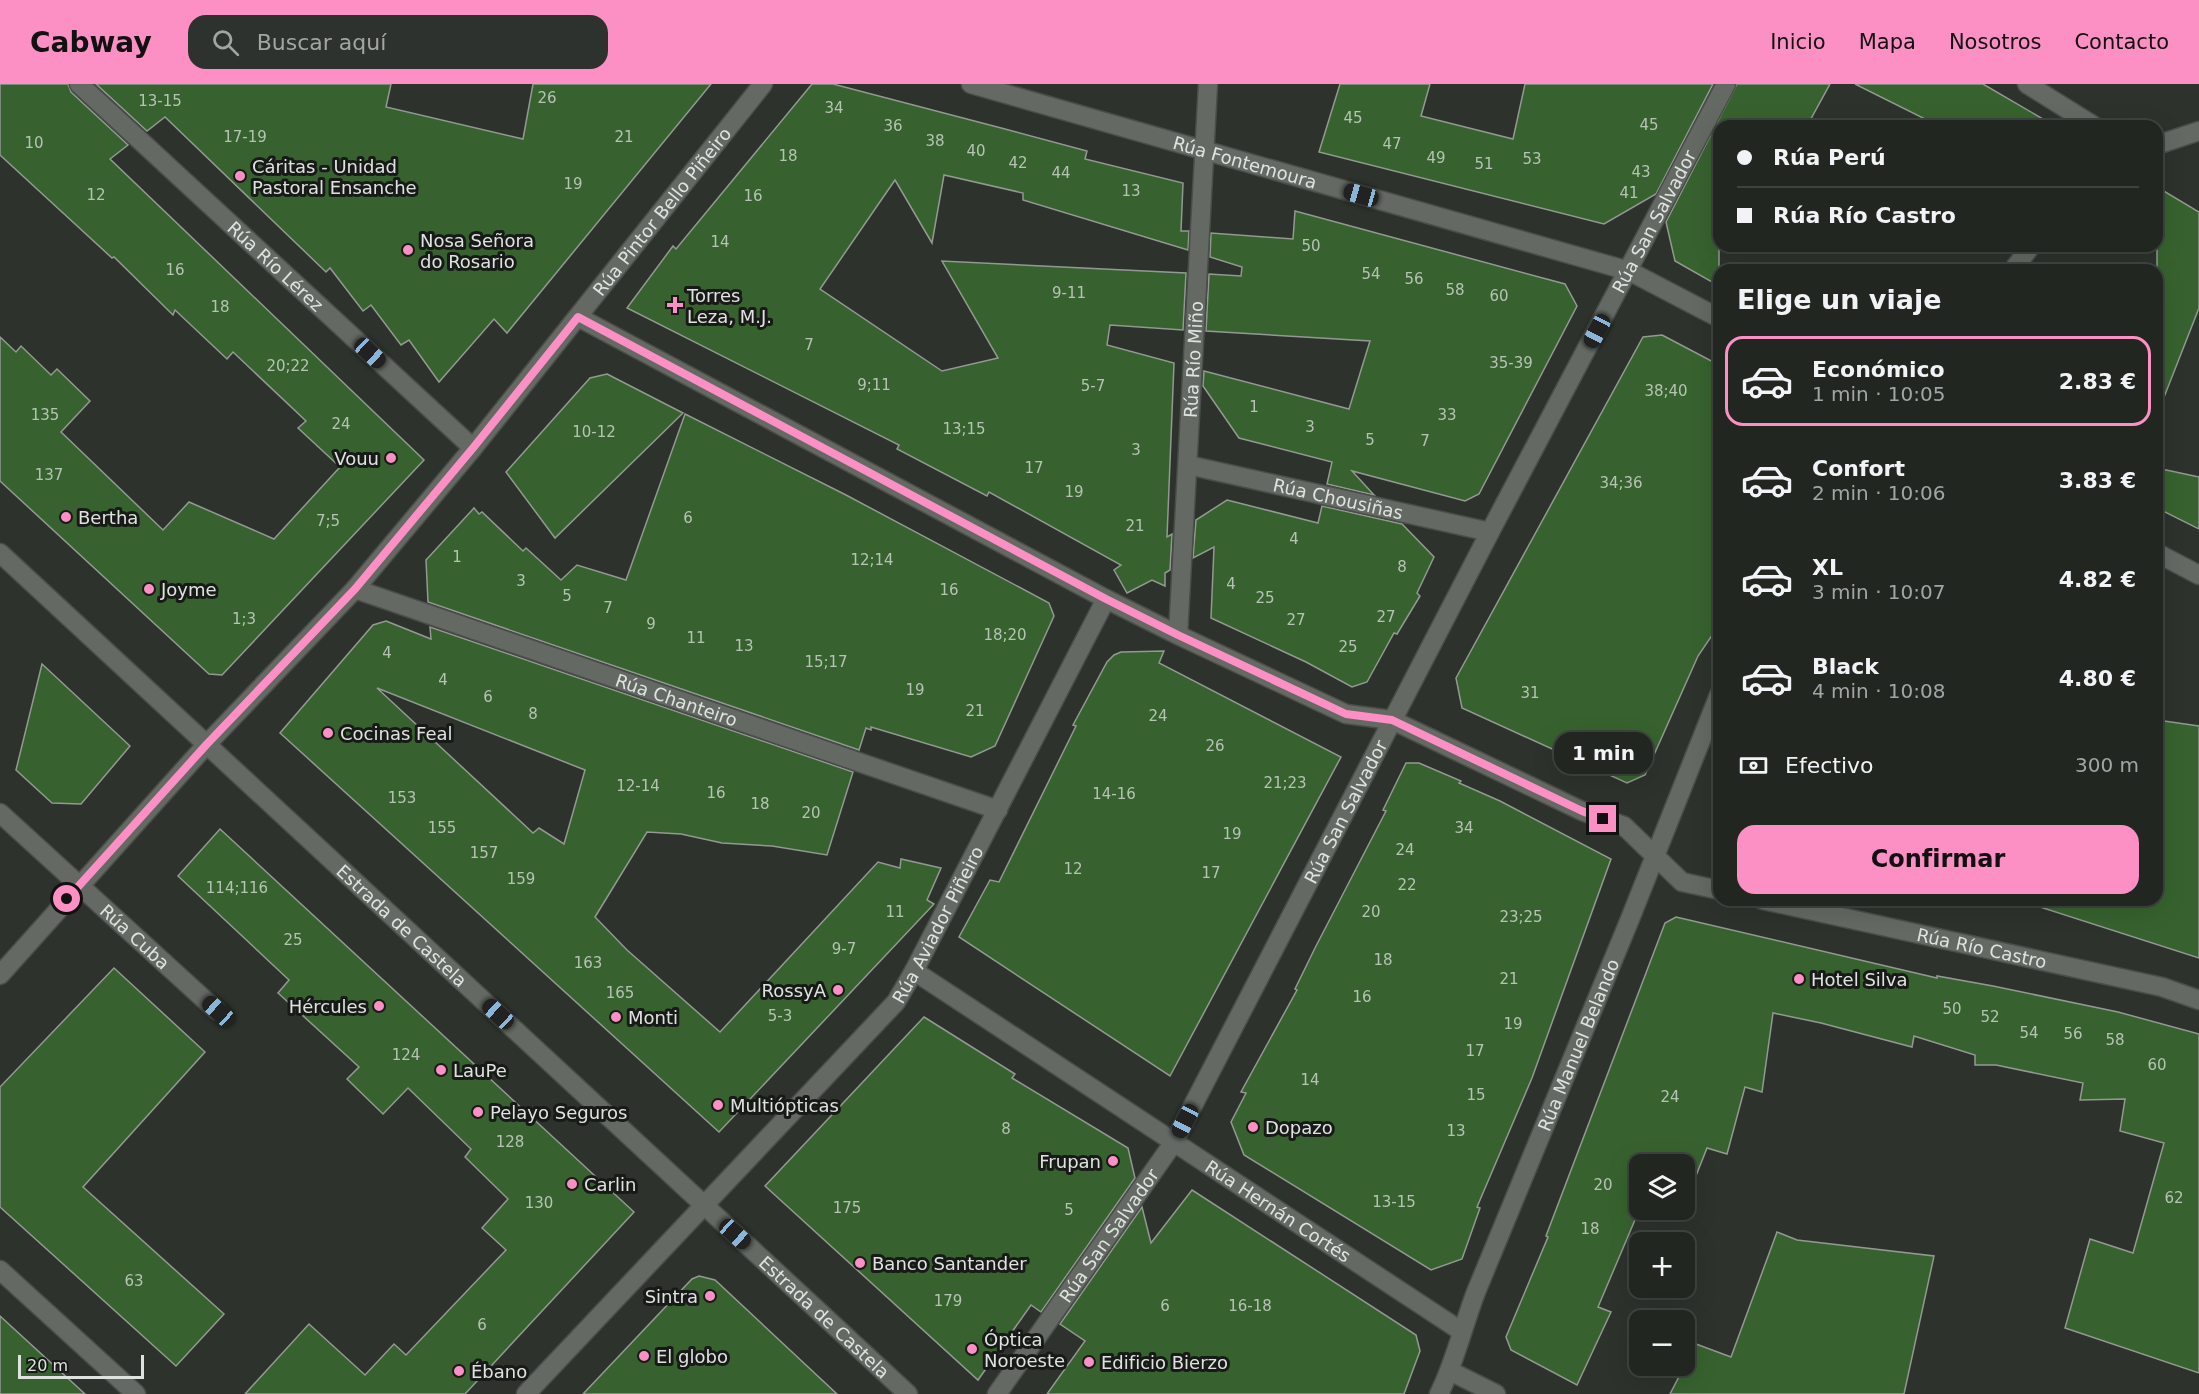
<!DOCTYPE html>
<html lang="es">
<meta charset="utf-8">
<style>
:root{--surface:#222621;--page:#2e322e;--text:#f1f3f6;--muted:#a2a5a5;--line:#3f433f;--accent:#fc8fc3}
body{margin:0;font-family:"DejaVu Sans",sans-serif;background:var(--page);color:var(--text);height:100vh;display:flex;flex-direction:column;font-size:22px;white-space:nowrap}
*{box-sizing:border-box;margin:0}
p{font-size:20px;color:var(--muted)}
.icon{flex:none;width:33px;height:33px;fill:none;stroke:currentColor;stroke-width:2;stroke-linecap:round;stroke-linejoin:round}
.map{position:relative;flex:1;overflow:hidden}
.drawer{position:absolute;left:1713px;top:180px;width:450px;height:642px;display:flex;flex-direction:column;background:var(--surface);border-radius:18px;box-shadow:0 6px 24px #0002,0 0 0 2px var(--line)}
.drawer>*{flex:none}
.hud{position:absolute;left:1713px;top:36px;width:450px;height:132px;border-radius:18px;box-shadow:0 6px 24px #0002,0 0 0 2px var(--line);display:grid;align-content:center;height:132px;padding:0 24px;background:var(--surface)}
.buttons{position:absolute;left:1629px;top:1070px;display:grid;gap:12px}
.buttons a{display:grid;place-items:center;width:66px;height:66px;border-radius:12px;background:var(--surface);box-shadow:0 6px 24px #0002,0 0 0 2px var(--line);font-size:30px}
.scale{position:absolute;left:18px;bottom:15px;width:126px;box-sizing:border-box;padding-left:6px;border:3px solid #dfe3df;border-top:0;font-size:16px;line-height:21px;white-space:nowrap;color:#dfe3df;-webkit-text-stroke:4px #171a17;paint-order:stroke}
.end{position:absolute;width:27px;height:27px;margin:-14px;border:8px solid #fc8fc3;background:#111;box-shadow:0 0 0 3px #111}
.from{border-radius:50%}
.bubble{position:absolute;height:42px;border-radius:18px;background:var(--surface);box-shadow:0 6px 24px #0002,0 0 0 2px var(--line);font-size:20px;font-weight:700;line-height:42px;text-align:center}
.car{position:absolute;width:18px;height:36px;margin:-18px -9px;border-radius:8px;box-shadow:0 0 4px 2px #0007;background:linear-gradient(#222 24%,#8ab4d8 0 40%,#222 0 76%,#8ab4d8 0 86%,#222 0)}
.hud b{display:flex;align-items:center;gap:21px;height:57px;font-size:22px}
.hud b+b{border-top:2px solid var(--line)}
.hud i{width:15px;height:15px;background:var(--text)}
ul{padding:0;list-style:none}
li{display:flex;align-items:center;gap:18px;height:90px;margin:0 12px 9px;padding:0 12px;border:3px solid transparent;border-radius:18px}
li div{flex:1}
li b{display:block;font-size:22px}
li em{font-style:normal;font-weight:700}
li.active{border-color:var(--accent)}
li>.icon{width:54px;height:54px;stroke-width:1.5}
h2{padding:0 24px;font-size:27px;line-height:72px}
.pay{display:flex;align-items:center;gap:15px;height:66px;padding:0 24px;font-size:22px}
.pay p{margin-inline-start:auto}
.primary-button{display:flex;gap:12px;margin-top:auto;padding:12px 24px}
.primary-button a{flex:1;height:69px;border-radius:18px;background:var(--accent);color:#111;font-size:24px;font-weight:700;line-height:69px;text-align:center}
header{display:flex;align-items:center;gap:36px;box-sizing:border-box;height:84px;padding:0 30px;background:var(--accent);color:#111}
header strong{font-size:28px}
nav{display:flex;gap:33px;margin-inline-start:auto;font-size:21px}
.search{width:420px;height:54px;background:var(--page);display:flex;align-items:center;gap:15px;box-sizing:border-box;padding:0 21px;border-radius:18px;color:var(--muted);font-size:22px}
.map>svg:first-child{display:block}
.building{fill:#37622f;stroke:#939992;stroke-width:1.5;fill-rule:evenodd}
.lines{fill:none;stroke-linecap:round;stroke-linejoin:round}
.street-casing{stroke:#4a4e4a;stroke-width:21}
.secondary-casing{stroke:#4a4e4a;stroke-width:21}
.street{stroke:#646a63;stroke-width:18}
.secondary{stroke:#646a63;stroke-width:18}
.route{stroke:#fc8fc3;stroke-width:8}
.poi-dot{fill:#fc8fc3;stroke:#171a17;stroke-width:2}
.labels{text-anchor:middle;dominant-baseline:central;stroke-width:6;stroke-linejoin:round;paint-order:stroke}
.number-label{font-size:15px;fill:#b5c3b3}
.street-label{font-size:18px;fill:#dfe3df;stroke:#171a17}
.poi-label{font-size:18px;fill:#dfe3df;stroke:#171a17;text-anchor:start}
</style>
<header>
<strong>Cabway</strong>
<div class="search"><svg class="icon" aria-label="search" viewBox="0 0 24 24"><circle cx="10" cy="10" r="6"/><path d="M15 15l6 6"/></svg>Buscar aquí</div>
<nav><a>Inicio</a><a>Mapa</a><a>Nosotros</a><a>Contacto</a></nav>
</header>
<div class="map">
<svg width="2199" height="1310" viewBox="0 0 2199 1310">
<rect width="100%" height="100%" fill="#2d332c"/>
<g class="building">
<polygon points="0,0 68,0 71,8 128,61 110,75 424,376 222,591 209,590 0,397 0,253 16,268 21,262 51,291 57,285 90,317 61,348 163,446 189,418 274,455 340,383 298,344 306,337 233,268 227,275 175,226 173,231 114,173 112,174 0,71"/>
<polygon points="96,0 391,0 386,23 523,55 533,0 711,0 507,249 494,235 439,298 409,256 401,261 371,221 363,227 330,184 326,188 165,33 147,47"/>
<polygon points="812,0 833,0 1005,45 1087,67 1085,75 1183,99 1181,147 1189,147 1188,166 1023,116 1023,109 944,91 932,159 895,96 820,205 942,287 998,274 942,177 1186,189 1183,246 1110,241 1107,261 1174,279 1167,453 1172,450 1170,486 1165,489 1165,502 1152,496 1127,509 1114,486 1121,481 989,408 987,412 897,365 899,361 627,224 673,162 676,165"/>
<polygon points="1340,0 1430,0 1421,32 1513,55 1525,0 1713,0 1656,110 1604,140 1319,68"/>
<polygon points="1737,0 1830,0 1807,42 1719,42 1719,202 1675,177 1666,138"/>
<polygon points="1855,0 1983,0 2055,42 1939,42"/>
<polygon points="2157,103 2199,128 2199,224 2159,326 2157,325"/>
<polygon points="1295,127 1565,200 1577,222 1479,410 1465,417 1352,387 1374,411 1327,400 1332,378 1239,354 1203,302 1204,287 1349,325 1370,257 1206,247 1209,190 1241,192 1242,183 1210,173 1211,149 1293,155"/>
<polygon points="1662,251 1719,281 1719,541 1698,572 1645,691 1627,699 1462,624 1456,594 1643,253"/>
<polygon points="607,290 683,329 555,454 506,388 590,294"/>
<polygon points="685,330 846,411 1049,519 1054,532 995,662 971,673 871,643 871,646 866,644 859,666 428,518 426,476 474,424 479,430 482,428 523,467 526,464 561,496 577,481 626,496"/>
<polygon points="2157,384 2199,393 2199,445 2157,424"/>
<polygon points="1227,416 1318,439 1322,422 1402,440 1434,473 1417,509 1420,512 1397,550 1394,549 1367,598 1352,603 1306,578 1211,534 1214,463 1193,474 1196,436"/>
<path d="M386,537L431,555L430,543L853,688L827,771L772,762L722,759L681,750L647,748L595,833L627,866L720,948L878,778L900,784L901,775L941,784L927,816L934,820L719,1048L280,649L373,541ZM377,604L585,686L564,760L539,744L533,749Z"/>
<polygon points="1164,567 1159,579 1341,673 1170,992 959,853 990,796 999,798 1076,642 1073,641 1107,578 1114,571 1121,568"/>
<polygon points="42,580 130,662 81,720 52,719 16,686"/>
<polygon points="2157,636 2199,642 2199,874 2040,823 2041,816 2157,816"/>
<polygon points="1406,679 1419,679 1461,697 1459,699 1500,717 1611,775 1532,994 1477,1123 1480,1124 1462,1175 1431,1186 1244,1071 1231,1038 1246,1009 1241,1008 1297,906 1295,905 1315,864 1386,727 1383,726"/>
<polygon points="220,745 634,1128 465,1310 245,1310 309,1240 365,1291 394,1260 406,1271 506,1166 482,1144 508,1115 465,1073 471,1065 408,1004 383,1030 347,995 359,983 278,909 289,896 178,792"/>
<polygon points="1676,833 1937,894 1937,892 1993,902 2118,928 2199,950 2199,1289 2065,1244 2090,1155 2133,1169 2164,1059 2120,1047 2125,1015 2080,1016 2083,999 1996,981 1975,981 1975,971 1914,952 1912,963 1821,939 1773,929 1762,1008 1745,1003 1727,1070 1707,1064 1688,1112 1684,1111 1684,1080 1640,1080 1640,1124 1598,1223 1611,1228 1577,1301 1511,1266 1506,1253 1548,1153 1546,1152 1665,839"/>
<polygon points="114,884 205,968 83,1103 224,1230 176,1282 0,1123 0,1003"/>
<polygon points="924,933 1015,990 1012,994 1128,1064 1135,1094 1041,1228 1031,1221 978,1296 765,1102"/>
<polygon points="1192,1106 1416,1251 1420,1267 1404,1310 1047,1310 1085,1257 1060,1240 1142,1123 1151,1159"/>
<polygon points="1777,1148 1797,1156 1934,1172 1904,1310 1670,1310 1696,1260 1731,1273"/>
<polygon points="699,1192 715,1196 837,1310 583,1310 692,1195"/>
<polygon points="0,1232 85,1310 0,1310"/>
</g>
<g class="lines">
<g class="street-casing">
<g id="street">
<path id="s1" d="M79,0L473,364"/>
<path id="s2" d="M971,0L1629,187L1719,234"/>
<polyline points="2027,0 2094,42"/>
<polyline points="2157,61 2199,47"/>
<polyline points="2013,186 2031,162"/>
<polyline points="578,233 1106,515 1178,551 1346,630 1392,636 1582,727 1624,742 1682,798 1719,806"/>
<path id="s3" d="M1188,381L1490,448"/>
<polyline points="2157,469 2199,491"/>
<path id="s4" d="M355,505L998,726"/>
<path id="s5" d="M1178,551L1208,0"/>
<path id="s6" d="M0,729L217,927"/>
<path id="s7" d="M1763,816L2162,903L2199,916"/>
<path id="s8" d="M914,887L1461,1247"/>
<path id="s9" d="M0,891L207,660L355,505L473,364L763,0"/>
<polyline points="0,1186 136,1310"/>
<polyline points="1450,1287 1496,1310"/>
<path id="s10" d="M526,1310L896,918L914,887L1106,515"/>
<path id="s11" d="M997,1310L1174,1058L1490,448L1726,0"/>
<path id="s12" d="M1439,1310C1455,1278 1463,1242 1476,1208L1630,835L1719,611"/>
</g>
</g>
<g class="secondary-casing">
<g id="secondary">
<path id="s13" d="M0,469L908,1310"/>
</g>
</g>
<use href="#street" class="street"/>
<use href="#secondary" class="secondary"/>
</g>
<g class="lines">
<polyline class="route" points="67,815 207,660 355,505 473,364 578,233 1106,515 1178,551 1346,630 1392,636 1582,727 1603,735"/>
</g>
<g class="poi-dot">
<circle cx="240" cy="92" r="6"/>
<circle cx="408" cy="166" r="6"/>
<path d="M672 212h6v6h6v6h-6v6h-6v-6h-6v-6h6z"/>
<circle cx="391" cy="374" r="6"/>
<circle cx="66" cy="433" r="6"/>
<circle cx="149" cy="505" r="6"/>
<circle cx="328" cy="649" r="6"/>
<circle cx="1799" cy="895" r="6"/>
<circle cx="838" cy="906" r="6"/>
<circle cx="379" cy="922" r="6"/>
<circle cx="616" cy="933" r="6"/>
<circle cx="441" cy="986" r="6"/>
<circle cx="718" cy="1021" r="6"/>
<circle cx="478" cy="1028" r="6"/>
<circle cx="1253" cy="1043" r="6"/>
<circle cx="1113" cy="1077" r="6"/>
<circle cx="572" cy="1100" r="6"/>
<circle cx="860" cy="1179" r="6"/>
<circle cx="710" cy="1212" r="6"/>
<circle cx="972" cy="1265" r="6"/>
<circle cx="644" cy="1272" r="6"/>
<circle cx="1089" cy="1278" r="6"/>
<circle cx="459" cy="1287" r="6"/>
</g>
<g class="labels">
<g class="number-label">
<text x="547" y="14">26</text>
<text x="160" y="17">13-15</text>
<text x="834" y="24">34</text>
<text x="1353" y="34">45</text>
<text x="1649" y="41">45</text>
<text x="893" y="42">36</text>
<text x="245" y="53">17-19</text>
<text x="624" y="53">21</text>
<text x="935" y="57">38</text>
<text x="34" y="59">10</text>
<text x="1392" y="60">47</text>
<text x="976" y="67">40</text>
<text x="788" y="72">18</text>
<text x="1436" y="74">49</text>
<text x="1532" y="75">53</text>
<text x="1018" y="79">42</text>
<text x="1484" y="80">51</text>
<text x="1641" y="88">43</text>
<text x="1061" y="89">44</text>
<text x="573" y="100">19</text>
<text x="1131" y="107">13</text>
<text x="1629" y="109">41</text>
<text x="96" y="111">12</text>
<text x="753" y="112">16</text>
<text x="720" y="158">14</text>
<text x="1311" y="162">50</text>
<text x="175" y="186">16</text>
<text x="1371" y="190">54</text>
<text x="1414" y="195">56</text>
<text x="1455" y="206">58</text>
<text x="1069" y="209">9-11</text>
<text x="1499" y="212">60</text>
<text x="220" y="223">18</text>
<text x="809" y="261">7</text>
<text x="1511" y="279">35-39</text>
<text x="288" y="282">20;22</text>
<text x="874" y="301">9;11</text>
<text x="1093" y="302">5-7</text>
<text x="1666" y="307">38;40</text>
<text x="1254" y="323">1</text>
<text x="45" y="331">135</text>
<text x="1447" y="331">33</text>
<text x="341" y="340">24</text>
<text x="1310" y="343">3</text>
<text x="964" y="345">13;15</text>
<text x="594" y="348">10-12</text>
<text x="1370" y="356">5</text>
<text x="1425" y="357">7</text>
<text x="1136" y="366">3</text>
<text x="1034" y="384">17</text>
<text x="49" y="391">137</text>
<text x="1621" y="399">34;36</text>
<text x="1074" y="408">19</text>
<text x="688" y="434">6</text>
<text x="328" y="437">7;5</text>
<text x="1135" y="442">21</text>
<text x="1294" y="455">4</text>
<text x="457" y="473">1</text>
<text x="872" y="476">12;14</text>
<text x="1402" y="483">8</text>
<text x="521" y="497">3</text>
<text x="1231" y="500">4</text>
<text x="949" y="506">16</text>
<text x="567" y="512">5</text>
<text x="1265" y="514">25</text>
<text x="608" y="524">7</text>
<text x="1386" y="533">27</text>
<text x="244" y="535">1;3</text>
<text x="1296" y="536">27</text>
<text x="651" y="540">9</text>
<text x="1005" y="551">18;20</text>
<text x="696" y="554">11</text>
<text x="744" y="562">13</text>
<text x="1348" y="563">25</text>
<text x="387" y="569">4</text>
<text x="826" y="578">15;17</text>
<text x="443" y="596">4</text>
<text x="915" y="606">19</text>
<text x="1530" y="609">31</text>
<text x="488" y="613">6</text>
<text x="975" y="627">21</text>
<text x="533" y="630">8</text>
<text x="1158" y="632">24</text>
<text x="1215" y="662">26</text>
<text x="1285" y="699">21;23</text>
<text x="638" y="702">12-14</text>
<text x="716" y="709">16</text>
<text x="1114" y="710">14-16</text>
<text x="402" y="714">153</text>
<text x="760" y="720">18</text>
<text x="811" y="729">20</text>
<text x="442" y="744">155</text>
<text x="1464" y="744">34</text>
<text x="1232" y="750">19</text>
<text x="1405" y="766">24</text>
<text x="484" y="769">157</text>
<text x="1073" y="785">12</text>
<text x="1211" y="789">17</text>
<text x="521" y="795">159</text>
<text x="1407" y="801">22</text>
<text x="237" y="804">114;116</text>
<text x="895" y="828">11</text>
<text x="1371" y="828">20</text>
<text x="1521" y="833">23;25</text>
<text x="293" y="856">25</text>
<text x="844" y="865">9-7</text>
<text x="1383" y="876">18</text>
<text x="588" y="879">163</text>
<text x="1509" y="895">21</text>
<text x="620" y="909">165</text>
<text x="1362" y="913">16</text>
<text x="1952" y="925">50</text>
<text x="780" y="932">5-3</text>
<text x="1990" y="933">52</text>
<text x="1513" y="940">19</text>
<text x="2029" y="949">54</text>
<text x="2073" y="950">56</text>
<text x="2115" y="956">58</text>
<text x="1475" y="967">17</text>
<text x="406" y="971">124</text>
<text x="2157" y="981">60</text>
<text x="1310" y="996">14</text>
<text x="1476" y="1011">15</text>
<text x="1670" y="1013">24</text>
<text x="1006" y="1045">8</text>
<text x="1456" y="1047">13</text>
<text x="510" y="1058">128</text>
<text x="1603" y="1101">20</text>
<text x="2174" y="1114">62</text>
<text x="1394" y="1118">13-15</text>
<text x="539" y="1119">130</text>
<text x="847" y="1124">175</text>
<text x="1069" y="1126">5</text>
<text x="1590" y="1145">18</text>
<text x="134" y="1197">63</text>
<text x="948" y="1217">179</text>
<text x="1165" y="1222">6</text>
<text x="1250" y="1222">16-18</text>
<text x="482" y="1241">6</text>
</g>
<g class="street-label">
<text stroke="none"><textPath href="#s2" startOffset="285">Rúa Fontemoura</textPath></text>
<text stroke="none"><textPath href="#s9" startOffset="1011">Rúa Pintor Bello Piñeiro</textPath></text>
<text stroke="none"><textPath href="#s11" startOffset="1346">Rúa San Salvador</textPath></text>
<text stroke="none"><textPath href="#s1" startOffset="268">Rúa Río Lérez</textPath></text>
<text stroke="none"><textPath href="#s5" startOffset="276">Rúa Río Miño</textPath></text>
<text stroke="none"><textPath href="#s3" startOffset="154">Rúa Chousiñas</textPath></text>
<text stroke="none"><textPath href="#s4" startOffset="340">Rúa Chanteiro</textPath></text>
<text stroke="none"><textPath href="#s11" startOffset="680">Rúa San Salvador</textPath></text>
<text stroke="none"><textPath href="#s10" startOffset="627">Rúa Aviador Piñeiro</textPath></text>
<text stroke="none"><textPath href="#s13" startOffset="548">Estrada de Castela</textPath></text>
<text stroke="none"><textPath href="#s6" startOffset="183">Rúa Cuba</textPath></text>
<text stroke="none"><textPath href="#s7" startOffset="224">Rúa Río Castro</textPath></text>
<text stroke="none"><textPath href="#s12" startOffset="376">Rúa Manuel Belando</textPath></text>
<text stroke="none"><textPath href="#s8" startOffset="436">Rúa Hernán Cortés</textPath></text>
<text stroke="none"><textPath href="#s11" startOffset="194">Rúa San Salvador</textPath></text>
<text stroke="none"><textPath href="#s13" startOffset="1124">Estrada de Castela</textPath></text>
</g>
<g class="poi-label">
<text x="252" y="82">Cáritas - Unidad<tspan x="252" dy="21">Pastoral Ensanche</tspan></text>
<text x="420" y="156">Nosa Señora<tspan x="420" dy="21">do Rosario</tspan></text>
<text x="687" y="211">Torres<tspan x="687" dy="21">Leza, M.J.</tspan></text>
<text x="379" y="374" text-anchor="end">Vouu</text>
<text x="78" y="433">Bertha</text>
<text x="161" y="505">Joyme</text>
<text x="340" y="649">Cocinas Feal</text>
<text x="1811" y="895">Hotel Silva</text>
<text x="826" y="906" text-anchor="end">RossyA</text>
<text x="367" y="922" text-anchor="end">Hércules</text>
<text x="628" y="933">Monti</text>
<text x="453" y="986">LauPe</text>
<text x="730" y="1021">Multiópticas</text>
<text x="490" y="1028">Pelayo Seguros</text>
<text x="1265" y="1043">Dopazo</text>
<text x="1101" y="1077" text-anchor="end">Frupan</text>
<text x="584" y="1100">Carlin</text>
<text x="872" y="1179">Banco Santander</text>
<text x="698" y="1212" text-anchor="end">Sintra</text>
<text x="984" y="1255">Óptica<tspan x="984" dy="21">Noroeste</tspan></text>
<text x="656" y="1272">El globo</text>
<text x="1101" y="1278">Edificio Bierzo</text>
<text x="471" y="1287">Ébano</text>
</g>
</g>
</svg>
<div class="buttons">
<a><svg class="icon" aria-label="layers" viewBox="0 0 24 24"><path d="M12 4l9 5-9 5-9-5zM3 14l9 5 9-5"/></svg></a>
<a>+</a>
<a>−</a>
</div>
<div class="scale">20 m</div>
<i class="end from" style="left:67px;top:815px"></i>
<i class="end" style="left:1603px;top:735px"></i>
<div class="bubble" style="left:1554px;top:648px;width:99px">1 min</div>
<i class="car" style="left:1361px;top:111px;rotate:286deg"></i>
<i class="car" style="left:1597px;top:247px;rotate:208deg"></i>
<i class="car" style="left:370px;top:269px;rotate:133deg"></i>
<i class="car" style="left:218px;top:927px;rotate:312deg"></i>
<i class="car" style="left:498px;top:930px;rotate:313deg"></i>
<i class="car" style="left:1185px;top:1037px;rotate:208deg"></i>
<i class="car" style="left:735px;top:1150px;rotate:132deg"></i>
<div class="hud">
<b><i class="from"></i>Rúa Perú</b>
<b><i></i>Rúa Río Castro</b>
</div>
<section class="drawer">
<h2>Elige un viaje</h2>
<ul>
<li class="active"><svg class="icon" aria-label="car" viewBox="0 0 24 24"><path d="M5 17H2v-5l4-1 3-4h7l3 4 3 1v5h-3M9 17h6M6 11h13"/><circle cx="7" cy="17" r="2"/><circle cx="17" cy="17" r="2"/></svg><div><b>Económico</b><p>1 min · 10:05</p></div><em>2.83 €</em></li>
<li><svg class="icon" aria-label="car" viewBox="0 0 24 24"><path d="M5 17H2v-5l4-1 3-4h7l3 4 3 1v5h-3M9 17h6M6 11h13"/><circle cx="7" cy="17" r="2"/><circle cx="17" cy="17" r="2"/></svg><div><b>Confort</b><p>2 min · 10:06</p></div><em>3.83 €</em></li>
<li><svg class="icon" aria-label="car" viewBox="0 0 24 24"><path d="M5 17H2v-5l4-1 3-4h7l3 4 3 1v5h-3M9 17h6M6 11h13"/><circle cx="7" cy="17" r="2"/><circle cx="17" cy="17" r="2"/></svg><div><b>XL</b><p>3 min · 10:07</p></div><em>4.82 €</em></li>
<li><svg class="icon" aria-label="car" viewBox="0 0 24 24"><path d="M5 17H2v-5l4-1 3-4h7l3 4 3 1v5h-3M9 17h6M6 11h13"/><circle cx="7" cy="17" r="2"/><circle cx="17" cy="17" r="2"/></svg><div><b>Black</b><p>4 min · 10:08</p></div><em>4.80 €</em></li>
</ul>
<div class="pay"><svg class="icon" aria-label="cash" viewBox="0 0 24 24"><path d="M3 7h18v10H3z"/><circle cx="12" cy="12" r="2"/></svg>Efectivo<p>300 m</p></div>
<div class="primary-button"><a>Confirmar</a></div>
</section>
</div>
